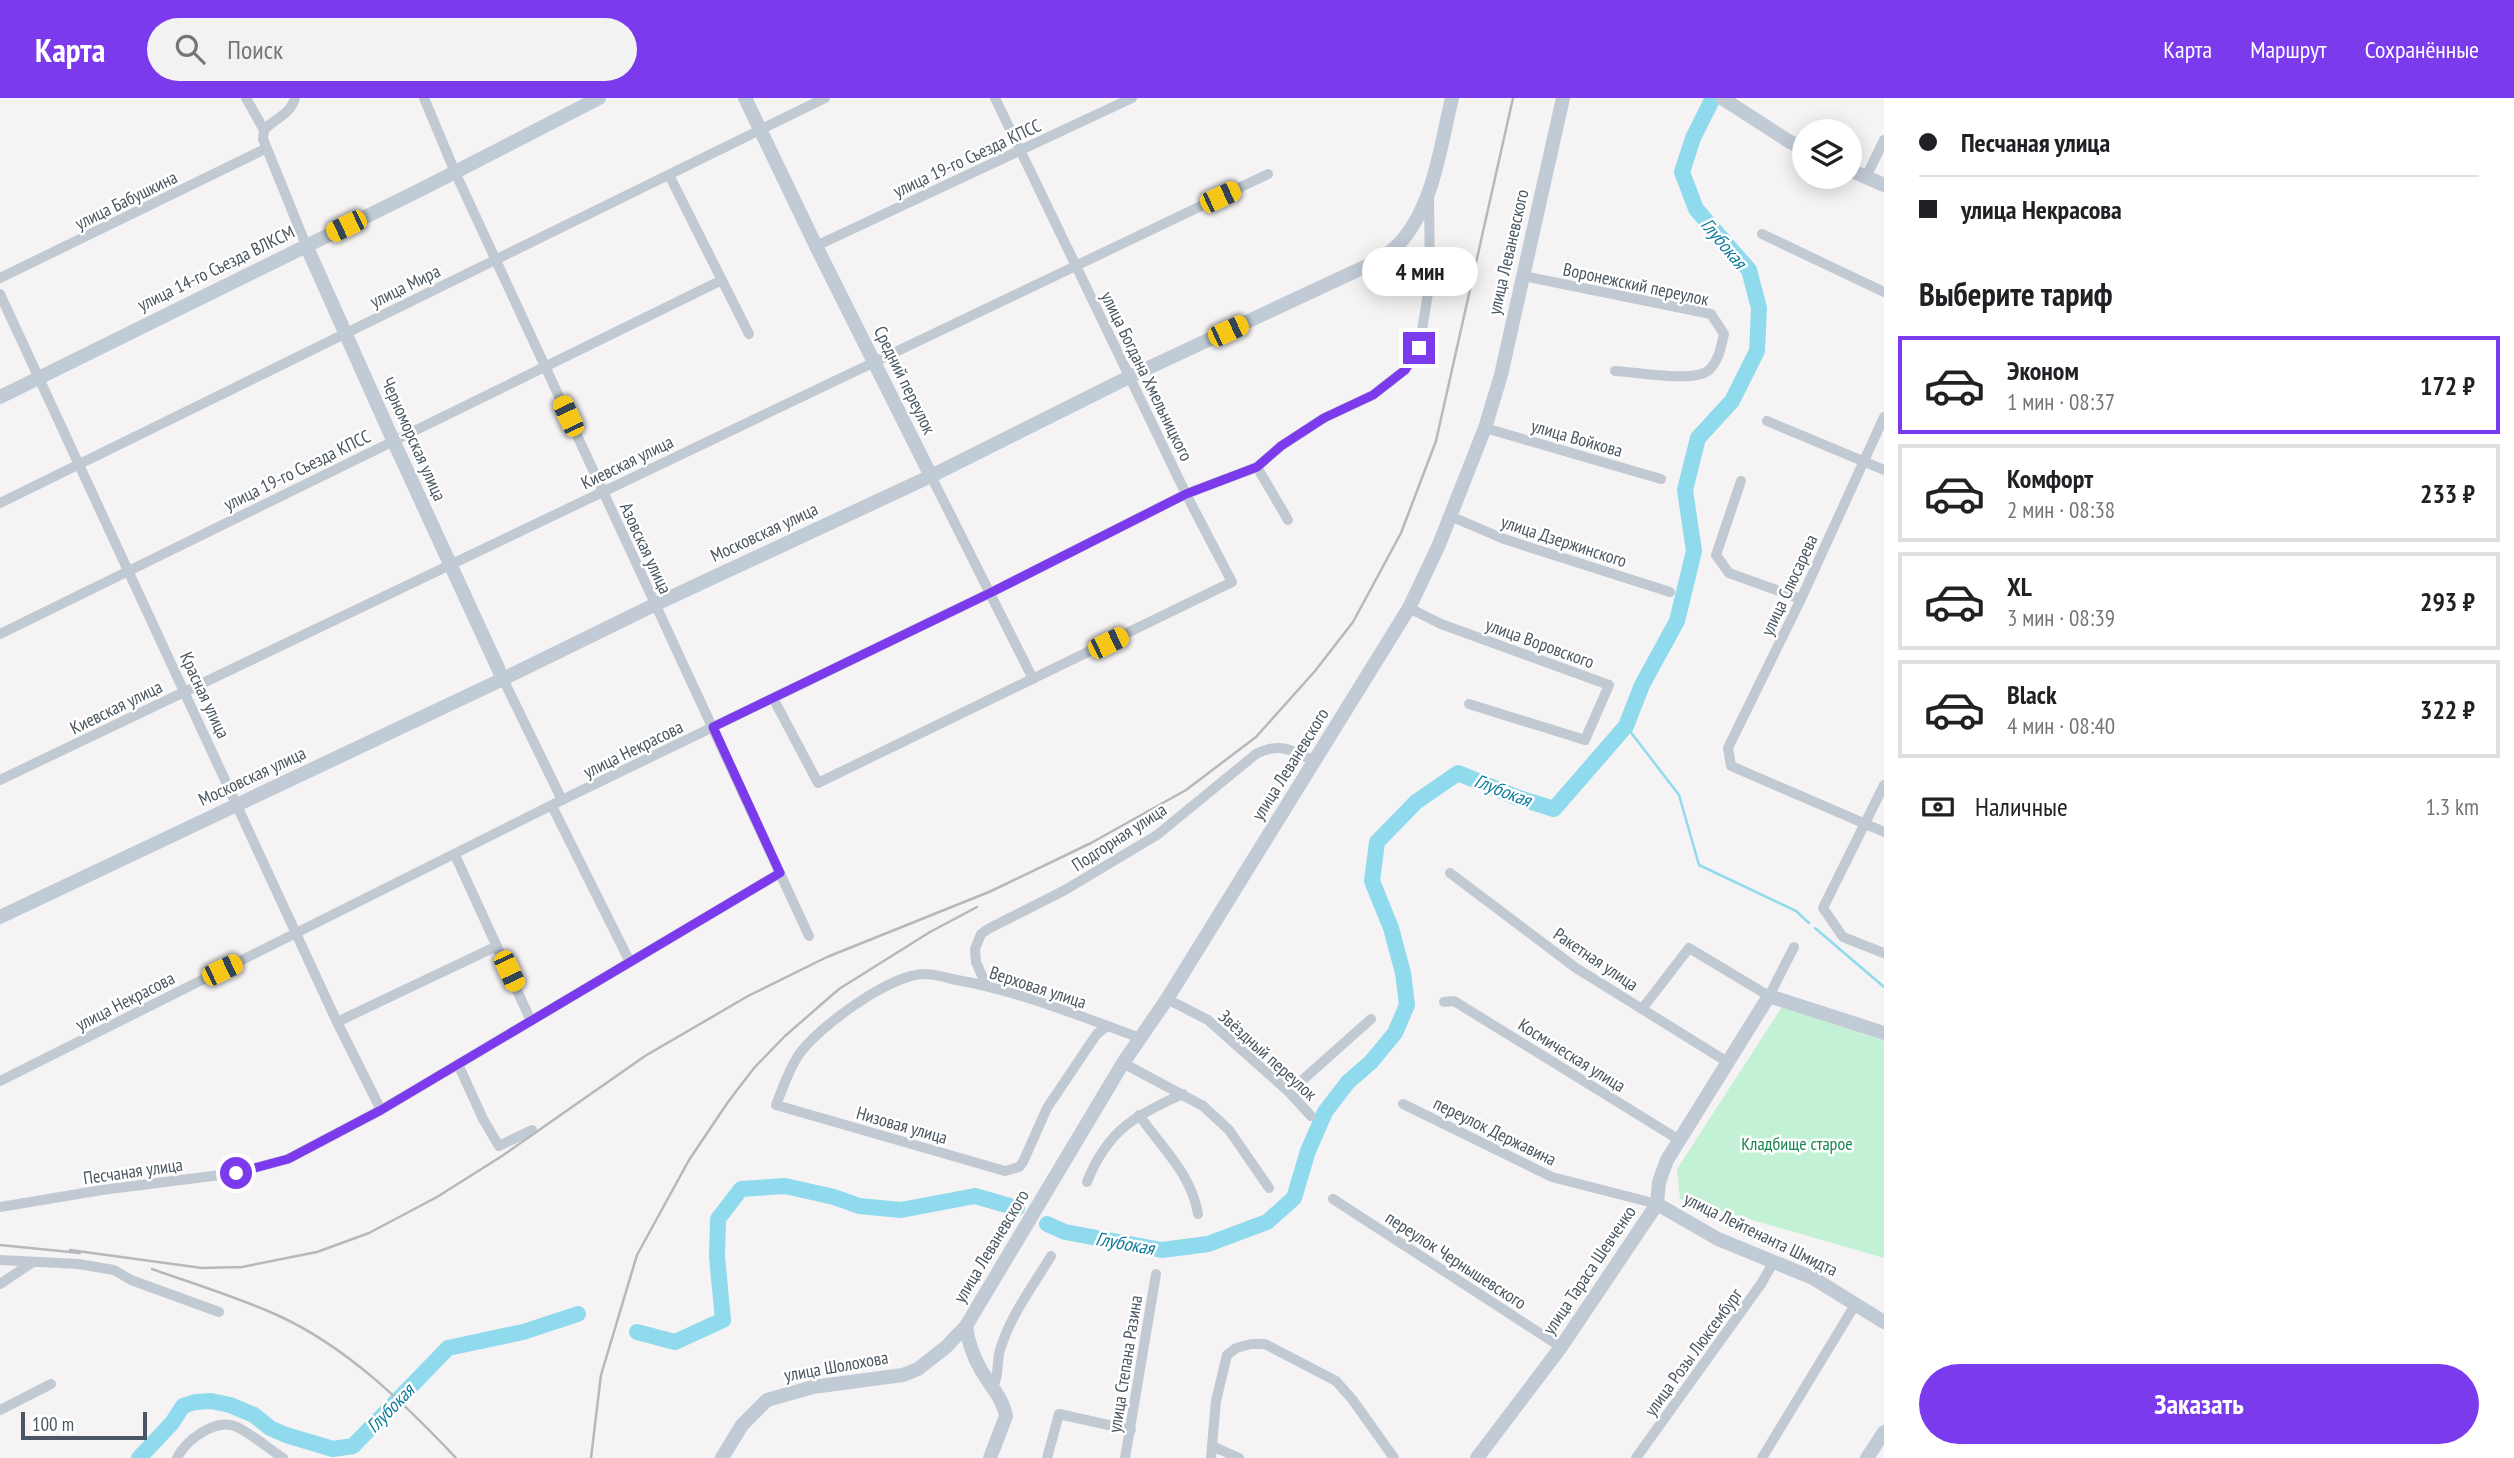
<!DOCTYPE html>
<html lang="ru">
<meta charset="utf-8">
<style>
:root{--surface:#fff;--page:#f2f2f2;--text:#202124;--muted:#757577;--line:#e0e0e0;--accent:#7c3aed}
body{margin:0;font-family:"PT Sans Narrow",sans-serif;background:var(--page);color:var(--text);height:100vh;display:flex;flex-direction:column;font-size:26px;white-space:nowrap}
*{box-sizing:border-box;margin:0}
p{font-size:23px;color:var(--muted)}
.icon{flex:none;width:38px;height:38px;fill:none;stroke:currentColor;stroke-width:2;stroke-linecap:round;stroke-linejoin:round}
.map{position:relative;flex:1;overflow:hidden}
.sheet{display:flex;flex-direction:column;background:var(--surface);width:630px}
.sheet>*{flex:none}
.guide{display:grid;align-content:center;height:154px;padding:0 35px;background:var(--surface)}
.controls{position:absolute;left:1792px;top:21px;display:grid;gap:14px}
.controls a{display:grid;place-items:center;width:70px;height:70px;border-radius:50%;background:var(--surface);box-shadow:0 4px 18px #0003;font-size:35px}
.scale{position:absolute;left:21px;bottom:18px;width:126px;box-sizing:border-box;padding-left:7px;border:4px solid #4a5661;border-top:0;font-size:19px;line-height:24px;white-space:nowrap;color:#4a5661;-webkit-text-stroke:5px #fff;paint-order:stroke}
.end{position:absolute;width:32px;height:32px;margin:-16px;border:9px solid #7c3aed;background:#fff;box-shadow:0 0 0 4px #fff}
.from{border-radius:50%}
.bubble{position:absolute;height:49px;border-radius:24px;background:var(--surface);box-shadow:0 4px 18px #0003;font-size:23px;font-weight:700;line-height:49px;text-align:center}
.car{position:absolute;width:21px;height:42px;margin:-21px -10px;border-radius:9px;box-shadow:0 0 5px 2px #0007;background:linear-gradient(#f5c518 24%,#345 0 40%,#f5c518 0 76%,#345 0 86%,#f5c518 0)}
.guide b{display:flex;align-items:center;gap:24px;height:66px;font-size:26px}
.guide b+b{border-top:2px solid var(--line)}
.guide i{width:18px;height:18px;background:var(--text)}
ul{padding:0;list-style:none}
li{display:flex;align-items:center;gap:21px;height:98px;margin:0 14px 10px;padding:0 21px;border:4px solid var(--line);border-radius:0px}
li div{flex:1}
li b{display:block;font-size:26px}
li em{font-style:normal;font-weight:700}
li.active{border-color:var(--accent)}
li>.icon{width:63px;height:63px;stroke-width:1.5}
h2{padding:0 35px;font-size:32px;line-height:84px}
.pay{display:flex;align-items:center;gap:18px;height:77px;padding:0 35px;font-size:26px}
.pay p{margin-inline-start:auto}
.primary-button{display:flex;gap:14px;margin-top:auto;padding:14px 35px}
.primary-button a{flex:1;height:80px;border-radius:42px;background:var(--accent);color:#fff;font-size:28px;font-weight:700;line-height:80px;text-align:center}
header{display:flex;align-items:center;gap:42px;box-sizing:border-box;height:98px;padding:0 35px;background:var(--accent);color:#fff}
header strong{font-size:33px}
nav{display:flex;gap:38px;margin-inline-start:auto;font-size:24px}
.search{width:490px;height:63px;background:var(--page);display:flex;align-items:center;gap:18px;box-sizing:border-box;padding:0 24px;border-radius:38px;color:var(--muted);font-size:26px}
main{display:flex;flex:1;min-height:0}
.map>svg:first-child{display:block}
.green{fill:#c3f1d5}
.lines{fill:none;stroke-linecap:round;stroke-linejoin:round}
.stream{stroke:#90daee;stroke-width:2.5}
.river{stroke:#90daee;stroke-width:16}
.street{stroke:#c1cad2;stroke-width:10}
.secondary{stroke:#c1cbd6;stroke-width:14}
.rail{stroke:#b5b8bd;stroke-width:2.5}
.route{stroke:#7c3aed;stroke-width:9}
.labels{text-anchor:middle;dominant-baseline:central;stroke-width:5;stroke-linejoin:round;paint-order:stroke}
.street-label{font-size:18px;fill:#4a5661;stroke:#fff}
.park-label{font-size:18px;fill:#17864f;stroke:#fff}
.water-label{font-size:19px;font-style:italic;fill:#0c7c9b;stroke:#fff}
</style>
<header>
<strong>Карта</strong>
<div class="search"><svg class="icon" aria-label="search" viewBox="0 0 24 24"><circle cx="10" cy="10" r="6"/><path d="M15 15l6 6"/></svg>Поиск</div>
<nav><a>Карта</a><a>Маршрут</a><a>Сохранённые</a></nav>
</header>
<main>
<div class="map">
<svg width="1884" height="1360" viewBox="0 0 1884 1360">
<rect width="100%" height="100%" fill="#f5f3f3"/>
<polygon class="green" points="1782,909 1884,943 1884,1160 1680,1101 1677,1071"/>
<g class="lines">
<g class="stream">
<polyline points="1626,628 1679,697 1699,767 1796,813 1809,825"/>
<polyline points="1815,830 1884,889"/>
</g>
<g class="river">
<polyline points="1047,1126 1065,1134 1162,1152 1208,1146 1267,1124 1294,1100 1308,1053 1325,1014 1348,984 1371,964 1395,935 1407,907 1403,875 1391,830 1372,783 1377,744 1416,704 1458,675 1516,699 1554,711 1626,628 1642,587 1677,523 1694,453 1685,392 1698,340 1732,303 1757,253 1759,210 1749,172 1696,111 1682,74 1693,40 1713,0"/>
<polyline points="637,1234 675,1244 723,1222 717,1159 718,1121 741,1091 785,1088 834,1099 859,1108 901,1112 975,1098 1017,1110"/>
<polyline points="139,1360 172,1325 183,1308 195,1304 211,1303 230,1307 254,1317 270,1330 286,1337 333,1351 353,1348 448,1250 523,1234 578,1216"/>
</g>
<g class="street">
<polyline points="246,0 264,32"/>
<path d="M295,0C291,16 274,21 264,32L263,41L306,147"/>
<polyline points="424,0 455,74 809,838"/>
<polyline points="669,77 749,236"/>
<polyline points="1866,79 1884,42"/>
<polyline points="1762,136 1884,194"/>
<polyline points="816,148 1132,0"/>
<path d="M1523,178L1711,216L1724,236C1721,249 1719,262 1709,272C1695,285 1635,274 1615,273"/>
<polyline points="0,180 265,51"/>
<polyline points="0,196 337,924 381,1012"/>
<polyline points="1884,319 1801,501 1728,650 1731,668 1884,734"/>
<polyline points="1767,323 1884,372"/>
<polyline points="1485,330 1661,381"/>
<polyline points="1257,369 1288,422"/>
<polyline points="931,378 1033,581"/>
<polyline points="1741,383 1716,457 1729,475 1801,501"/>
<polyline points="0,405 825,0"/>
<polyline points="1450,418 1504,441 1670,494"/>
<polyline points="1409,510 1441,526 1609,587 1585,642 1469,606"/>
<polyline points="0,536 722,182"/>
<polyline points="503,581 562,702"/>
<polyline points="773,600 818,685 1232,484 1186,396 995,0"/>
<polyline points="0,682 1268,76"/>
<polyline points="1884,687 1823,810 1843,839 1884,855"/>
<polyline points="552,708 630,864"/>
<polyline points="455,757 531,923"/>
<polyline points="1450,775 1576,870 1729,965"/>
<path d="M986,887L976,864L975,851L981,836L988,831L1065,792L1157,737L1256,656C1279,644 1293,652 1314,663"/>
<polyline points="1167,901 1208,922 1289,994 1311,1018"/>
<polyline points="1444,904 1454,903 1681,1043"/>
<polyline points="1642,911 1689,850 1769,898 1794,849"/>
<polyline points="337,924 497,848"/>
<path d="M1107,928L1097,936L1090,946L1047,1010L1023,1064L1019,1069L1005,1073L776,1007C783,990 788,973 798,958C816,930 892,875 925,876C936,876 947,880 957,882C1019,893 1080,918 1140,940"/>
<polyline points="1123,965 1203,1008 1229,1032 1269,1090"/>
<polyline points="458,966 483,1021 499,1048 532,1032"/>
<polyline points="0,983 562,702 990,495 1186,396 1257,369 1281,348 1324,320 1373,297 1405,272 1419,250 1430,183 1429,97"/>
<polyline points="1289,994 1371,921"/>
<polyline points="1403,1006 1552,1079 1657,1106"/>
<path d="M1139,1017C1162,1050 1191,1075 1198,1116"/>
<path d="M1087,1084C1107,1033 1135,1017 1183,996"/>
<polyline points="1333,1101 1561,1249"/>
<polyline points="0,1109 102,1092 236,1075 288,1061 381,1012 780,775"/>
<polyline points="0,1162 78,1166 114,1172 131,1182 219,1214"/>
<polyline points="0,1186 33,1164"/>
<path d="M992,1289C1000,1279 996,1264 1000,1252C1010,1218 1033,1188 1051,1158"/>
<polyline points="0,1312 51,1286"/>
<polyline points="1212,1348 1239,1360"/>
<path d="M177,1360C186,1342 216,1319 237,1329C253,1337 268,1350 283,1360"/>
<polyline points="1047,1360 1059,1316 1131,1332"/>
<polyline points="1125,1360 1156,1176"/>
<polyline points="1211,1360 1216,1303 1227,1257 1236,1250 1251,1246 1265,1246 1336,1283 1352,1301 1394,1360"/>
<polyline points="1636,1360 1761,1186 1773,1165"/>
<polyline points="1762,1360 1855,1207"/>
</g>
<g class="secondary">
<polyline points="745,0 816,148 931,378"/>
<polyline points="1722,0 1790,44 1804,50"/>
<polyline points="1850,72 1884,87"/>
<polyline points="306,147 393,342 503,581"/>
<polyline points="0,299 422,91 599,0"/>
<path d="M0,819L503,581L654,507L931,378L1131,278L1375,164C1382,159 1391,154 1397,148C1434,110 1440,49 1452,0"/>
<polyline points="1657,1106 1718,1141 1813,1180 1884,1224"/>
<path d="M966,1228C968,1244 973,1258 981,1272C990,1287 1003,1301 1006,1318L990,1360"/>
<polyline points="722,1360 742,1327 767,1302 813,1289 903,1277 918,1271 946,1249 966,1228 1123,965 1167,901 1409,510 1438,449 1485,330 1501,277 1563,0"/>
<polyline points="1477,1360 1561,1249 1657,1106 1659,1084 1667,1062 1769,898 1884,935"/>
<polyline points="1867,1360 1884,1334"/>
</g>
<g class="rail">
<polyline points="0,1147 80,1155"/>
<polyline points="70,1152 202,1170 242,1169 317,1154 369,1135 437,1099 502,1058 645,958 748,898 827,859 989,794 1091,745 1186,692 1256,639 1315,573 1353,524 1401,435 1436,343 1513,0"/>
<path d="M152,1171C194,1186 237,1199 277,1217C346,1248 405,1306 456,1360"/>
<polyline points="591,1360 601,1277 637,1157 689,1062 728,1004 754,970 785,938 839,891 930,834 977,809"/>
</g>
</g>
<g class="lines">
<polyline class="route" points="236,1075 288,1061 381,1012 780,775 713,629 990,495 1186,396 1257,369 1281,348 1324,320 1373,297 1405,272 1419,250"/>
</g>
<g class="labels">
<g class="street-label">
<text transform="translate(967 60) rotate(-25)">улица 19-го Съезда КПСС</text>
<text transform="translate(126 102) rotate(-26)">улица Бабушкина</text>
<text transform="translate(1508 154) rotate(-77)">улица Леваневского</text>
<text transform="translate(216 170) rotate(-26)">улица 14-го Съезда ВЛКСМ</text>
<text transform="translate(1636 186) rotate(12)">Воронежский переулок</text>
<text transform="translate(405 188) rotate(-26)">улица Мира</text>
<text transform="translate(1147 278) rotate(64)">улица Богдана Хмельницкого</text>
<text transform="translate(905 282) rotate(64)">Средний переулок</text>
<text transform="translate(1577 340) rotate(16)">улица Войкова</text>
<text transform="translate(414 341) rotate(66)">Черноморская улица</text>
<text transform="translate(627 364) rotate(-26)">Киевская улица</text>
<text transform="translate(297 372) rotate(-26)">улица 19-го Съезда КПСС</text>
<text transform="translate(764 434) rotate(-25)">Московская улица</text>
<text transform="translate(1564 443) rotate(18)">улица Дзержинского</text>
<text transform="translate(646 450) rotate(65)">Азовская улица</text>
<text transform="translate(1789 487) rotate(-65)">улица Слюсарева</text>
<text transform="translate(1540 545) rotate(20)">улица Воровского</text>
<text transform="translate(205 597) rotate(65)">Красная улица</text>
<text transform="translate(116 609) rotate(-26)">Киевская улица</text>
<text transform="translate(633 651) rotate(-26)">улица Некрасова</text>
<text transform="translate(1290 666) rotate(-58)">улица Леваневского</text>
<text transform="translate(252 678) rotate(-25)">Московская улица</text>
<text transform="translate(1119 739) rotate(-33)">Подгорная улица</text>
<text transform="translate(1596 861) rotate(34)">Ракетная улица</text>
<text transform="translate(1038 889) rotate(18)">Верховая улица</text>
<text transform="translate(125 903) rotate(-27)">улица Некрасова</text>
<text transform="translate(1268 957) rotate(42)">Звёздный переулок</text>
<text transform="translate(1572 957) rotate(32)">Космическая улица</text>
<text transform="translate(902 1027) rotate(16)">Низовая улица</text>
<text transform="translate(1495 1033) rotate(26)">переулок Державина</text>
<text transform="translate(133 1073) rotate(-8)">Песчаная улица</text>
<text transform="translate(1761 1136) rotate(26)">улица Лейтенанта Шмидта</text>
<text transform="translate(991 1148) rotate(-59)">улица Леваневского</text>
<text transform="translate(1456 1162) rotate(33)">переулок Чернышевского</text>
<text transform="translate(1589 1172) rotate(-56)">улица Тараса Шевченко</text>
<text transform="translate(1693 1254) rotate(-54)">улица Розы Люксембург</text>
<text transform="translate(1125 1266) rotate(-81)">улица Степана Разина</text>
<text transform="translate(836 1268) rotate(-10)">улица Шолохова</text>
</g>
<g class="park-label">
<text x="1797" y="1045">Кладбище старое</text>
</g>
<g class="water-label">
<text transform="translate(1724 145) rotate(50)">Глубокая</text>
<text transform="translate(1503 692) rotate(21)">Глубокая</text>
<text transform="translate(1125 1145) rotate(10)">Глубокая</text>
<text transform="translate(390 1310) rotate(-46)">Глубокая</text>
</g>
</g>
</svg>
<div class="controls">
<a><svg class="icon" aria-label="layers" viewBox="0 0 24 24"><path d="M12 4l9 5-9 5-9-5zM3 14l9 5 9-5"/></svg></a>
</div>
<div class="scale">100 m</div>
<i class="end from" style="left:236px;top:1075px"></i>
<i class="end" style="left:1419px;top:250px"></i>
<div class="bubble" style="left:1362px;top:149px;width:116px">4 мин</div>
<i class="car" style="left:1220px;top:99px;rotate:65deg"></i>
<i class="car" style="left:346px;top:128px;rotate:244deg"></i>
<i class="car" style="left:1228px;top:233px;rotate:65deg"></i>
<i class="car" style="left:568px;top:318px;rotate:335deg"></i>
<i class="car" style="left:1108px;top:545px;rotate:64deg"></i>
<i class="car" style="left:222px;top:872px;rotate:64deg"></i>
<i class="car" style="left:509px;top:873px;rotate:155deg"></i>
</div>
<section class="sheet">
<div class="guide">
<b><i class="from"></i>Песчаная улица</b>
<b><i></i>улица Некрасова</b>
</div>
<h2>Выберите тариф</h2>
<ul>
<li class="active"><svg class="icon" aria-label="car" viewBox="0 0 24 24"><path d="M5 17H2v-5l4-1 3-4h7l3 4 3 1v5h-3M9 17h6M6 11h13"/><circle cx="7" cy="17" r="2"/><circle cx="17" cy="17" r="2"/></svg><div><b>Эконом</b><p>1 мин · 08:37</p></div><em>172 ₽</em></li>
<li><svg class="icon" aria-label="car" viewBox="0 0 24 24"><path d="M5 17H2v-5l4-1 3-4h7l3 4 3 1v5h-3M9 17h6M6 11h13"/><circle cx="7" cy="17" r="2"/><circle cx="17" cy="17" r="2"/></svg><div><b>Комфорт</b><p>2 мин · 08:38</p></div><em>233 ₽</em></li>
<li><svg class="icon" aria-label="car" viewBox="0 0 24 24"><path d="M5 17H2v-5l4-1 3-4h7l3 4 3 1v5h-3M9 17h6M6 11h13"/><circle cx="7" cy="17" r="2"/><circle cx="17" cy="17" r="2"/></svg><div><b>XL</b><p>3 мин · 08:39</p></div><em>293 ₽</em></li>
<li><svg class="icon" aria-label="car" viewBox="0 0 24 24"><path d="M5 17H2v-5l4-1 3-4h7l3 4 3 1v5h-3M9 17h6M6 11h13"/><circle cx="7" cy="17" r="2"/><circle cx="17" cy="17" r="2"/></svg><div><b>Black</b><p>4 мин · 08:40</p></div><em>322 ₽</em></li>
</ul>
<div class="pay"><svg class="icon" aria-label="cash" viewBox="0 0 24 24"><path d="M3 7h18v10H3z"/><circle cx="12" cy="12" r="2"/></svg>Наличные<p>1.3 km</p></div>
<div class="primary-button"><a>Заказать</a></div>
</section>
</main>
